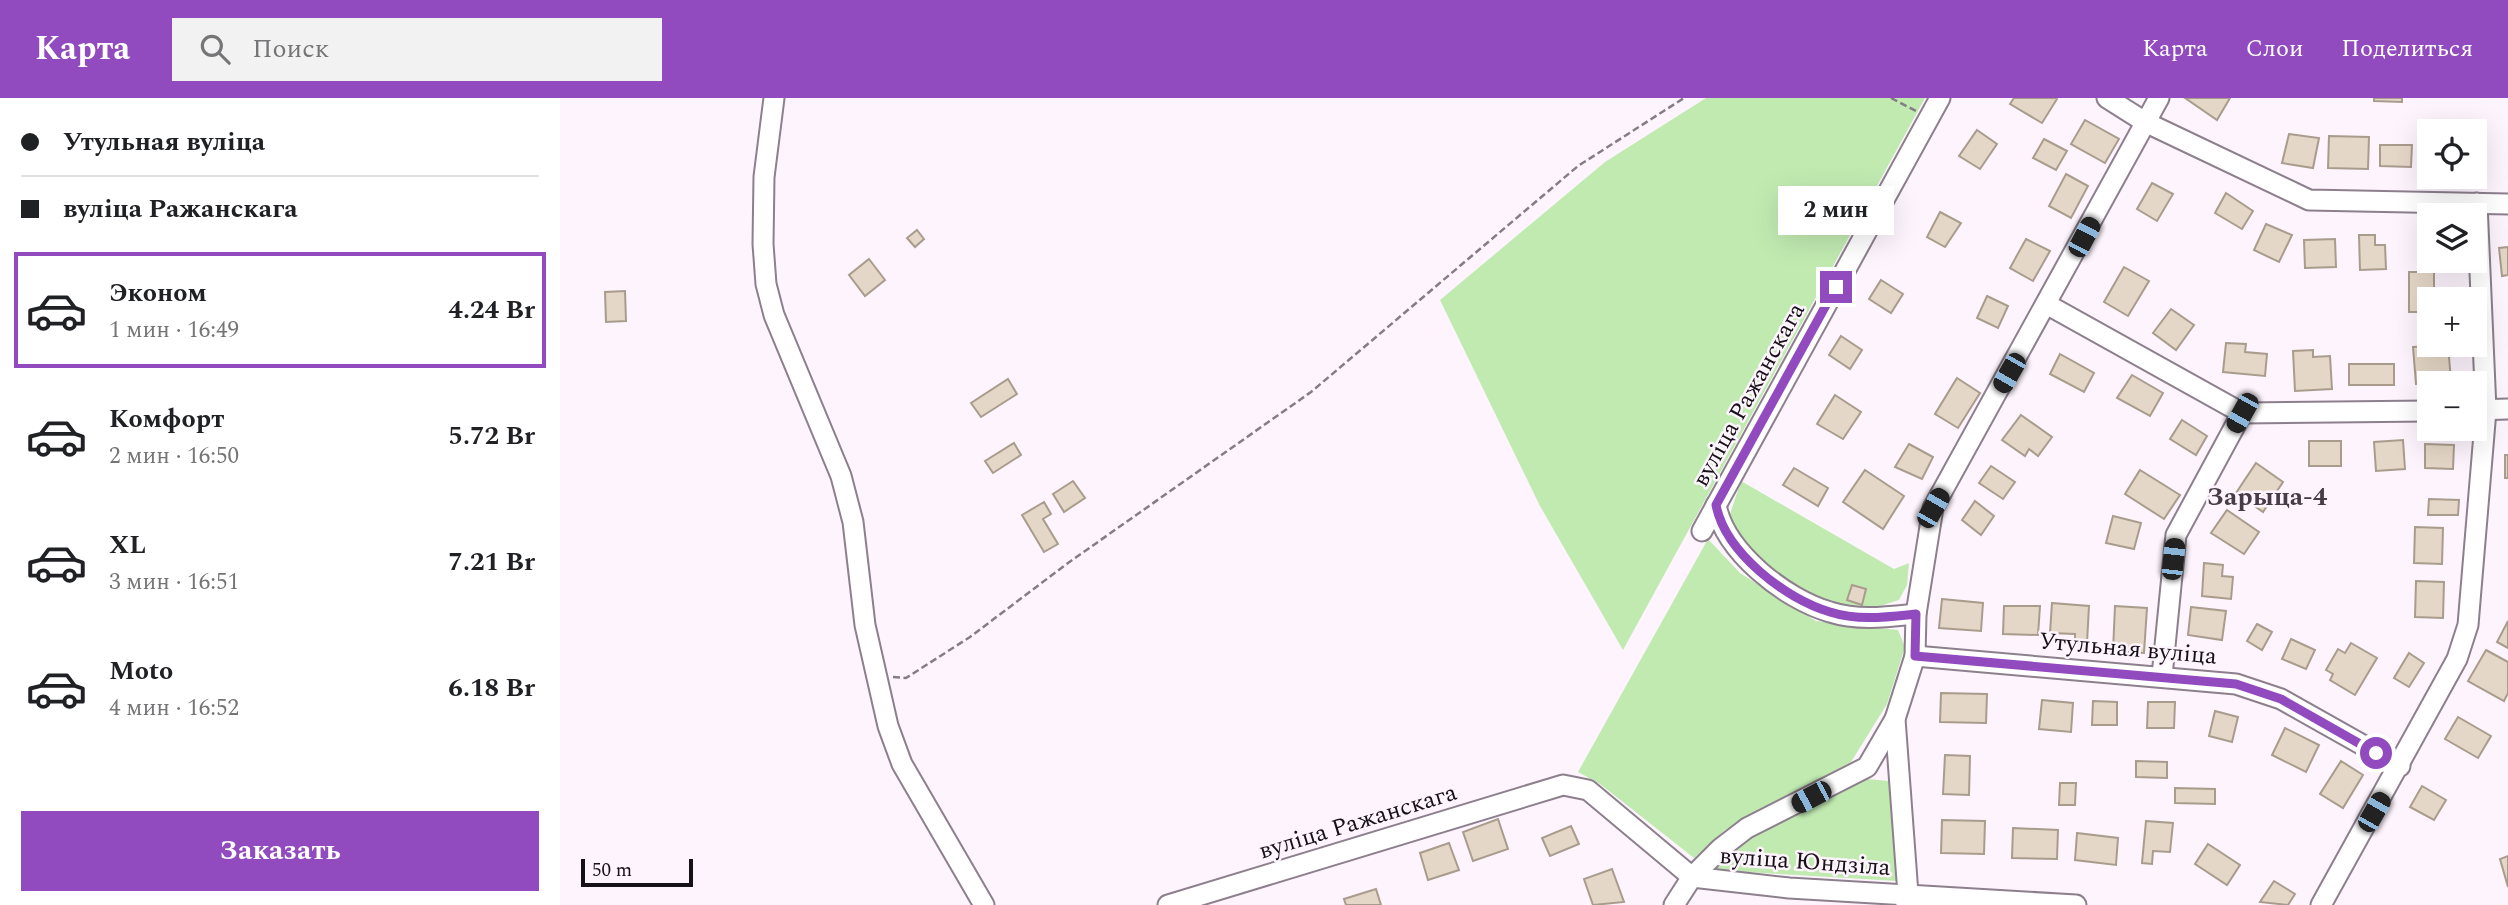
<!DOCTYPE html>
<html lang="ru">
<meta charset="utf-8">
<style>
:root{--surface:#fff;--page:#f2f2f2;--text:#202124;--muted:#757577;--line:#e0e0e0;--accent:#924bbe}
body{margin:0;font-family:Spectral,serif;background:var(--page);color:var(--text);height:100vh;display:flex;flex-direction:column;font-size:26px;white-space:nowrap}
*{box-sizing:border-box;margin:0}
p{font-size:23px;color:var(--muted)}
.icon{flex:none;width:38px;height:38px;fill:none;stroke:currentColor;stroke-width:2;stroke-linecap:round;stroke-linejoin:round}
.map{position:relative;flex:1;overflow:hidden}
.panel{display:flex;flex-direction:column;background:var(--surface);width:560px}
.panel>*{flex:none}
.top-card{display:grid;align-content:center;height:154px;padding:0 21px;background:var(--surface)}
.tools{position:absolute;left:1857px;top:21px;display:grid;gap:14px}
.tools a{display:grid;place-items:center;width:70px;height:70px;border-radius:0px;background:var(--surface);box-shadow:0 7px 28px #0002;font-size:35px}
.scale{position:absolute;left:21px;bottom:18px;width:112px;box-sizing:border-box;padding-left:7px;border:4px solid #161116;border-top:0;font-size:19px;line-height:24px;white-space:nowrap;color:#161116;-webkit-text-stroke:5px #fdf4fd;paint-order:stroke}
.end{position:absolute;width:32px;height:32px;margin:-16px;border:9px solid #924bbe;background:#fff;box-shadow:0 0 0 4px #fff}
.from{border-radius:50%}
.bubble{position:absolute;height:49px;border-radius:0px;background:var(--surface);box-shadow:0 7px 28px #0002;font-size:23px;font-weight:700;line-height:49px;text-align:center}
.car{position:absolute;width:21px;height:42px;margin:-21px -10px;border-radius:9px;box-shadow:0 0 5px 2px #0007;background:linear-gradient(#222 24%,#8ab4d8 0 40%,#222 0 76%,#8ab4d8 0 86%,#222 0)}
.top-card b{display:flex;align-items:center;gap:24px;height:66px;font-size:26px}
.top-card b+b{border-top:2px solid var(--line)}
.top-card i{width:18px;height:18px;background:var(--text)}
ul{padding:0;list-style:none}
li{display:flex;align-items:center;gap:21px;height:116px;margin:0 14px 10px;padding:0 7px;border:4px solid transparent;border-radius:0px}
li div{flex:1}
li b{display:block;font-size:26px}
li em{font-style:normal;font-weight:700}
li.on{border-color:var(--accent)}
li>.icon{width:63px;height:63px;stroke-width:1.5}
.cta{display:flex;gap:14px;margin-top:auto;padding:14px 21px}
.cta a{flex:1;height:80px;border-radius:0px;background:var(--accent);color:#fff;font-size:28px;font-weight:700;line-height:80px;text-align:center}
header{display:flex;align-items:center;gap:42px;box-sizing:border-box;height:98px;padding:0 35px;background:var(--accent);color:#fff}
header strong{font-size:33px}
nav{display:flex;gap:38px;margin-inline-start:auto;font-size:24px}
.search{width:490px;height:63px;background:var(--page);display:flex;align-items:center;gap:18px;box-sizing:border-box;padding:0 24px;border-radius:0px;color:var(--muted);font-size:26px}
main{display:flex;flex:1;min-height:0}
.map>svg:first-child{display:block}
.green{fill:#c1eab1;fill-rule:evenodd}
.building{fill:#e5d7c7;stroke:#a99c8d;stroke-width:2}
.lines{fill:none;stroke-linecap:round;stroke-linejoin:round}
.minor-casing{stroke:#8d7f8d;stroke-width:23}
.path{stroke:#847d84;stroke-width:2.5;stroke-dasharray:7 3.5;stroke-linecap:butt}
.minor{stroke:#fff;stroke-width:19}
.route{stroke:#924bbe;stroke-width:9}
.labels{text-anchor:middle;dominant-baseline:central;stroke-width:5;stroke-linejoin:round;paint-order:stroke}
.street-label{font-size:24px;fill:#161116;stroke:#fdf4fd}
.neighbourhood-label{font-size:26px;font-weight:bold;fill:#473b47;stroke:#fdf4fd}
</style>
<header>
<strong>Карта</strong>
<div class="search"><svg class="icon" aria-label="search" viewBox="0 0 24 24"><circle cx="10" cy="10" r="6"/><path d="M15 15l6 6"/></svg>Поиск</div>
<nav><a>Карта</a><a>Слои</a><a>Поделиться</a></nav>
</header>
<main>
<section class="panel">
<div class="top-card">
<b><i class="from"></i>Утульная вуліца</b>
<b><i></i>вуліца Ражанскага</b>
</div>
<ul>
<li class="on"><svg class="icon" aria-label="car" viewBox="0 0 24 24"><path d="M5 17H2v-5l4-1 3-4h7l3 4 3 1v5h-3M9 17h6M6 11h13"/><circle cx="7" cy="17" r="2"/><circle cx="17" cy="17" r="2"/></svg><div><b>Эконом</b><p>1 мин · 16:49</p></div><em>4.24 Br</em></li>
<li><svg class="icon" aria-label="car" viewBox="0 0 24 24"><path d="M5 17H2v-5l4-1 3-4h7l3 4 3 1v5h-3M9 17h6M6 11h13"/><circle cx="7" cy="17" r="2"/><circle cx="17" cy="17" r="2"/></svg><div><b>Комфорт</b><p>2 мин · 16:50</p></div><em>5.72 Br</em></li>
<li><svg class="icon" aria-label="car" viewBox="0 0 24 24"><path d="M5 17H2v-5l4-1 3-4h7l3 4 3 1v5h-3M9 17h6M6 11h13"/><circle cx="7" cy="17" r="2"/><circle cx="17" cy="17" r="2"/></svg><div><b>XL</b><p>3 мин · 16:51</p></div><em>7.21 Br</em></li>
<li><svg class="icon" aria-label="car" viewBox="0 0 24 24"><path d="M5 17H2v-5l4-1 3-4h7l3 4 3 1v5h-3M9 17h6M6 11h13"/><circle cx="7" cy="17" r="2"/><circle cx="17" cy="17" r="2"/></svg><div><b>Moto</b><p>4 мин · 16:52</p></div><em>6.18 Br</em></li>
</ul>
<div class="cta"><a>Заказать</a></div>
</section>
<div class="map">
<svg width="1948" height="807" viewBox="0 0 1948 807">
<rect width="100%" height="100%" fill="#fdf4fd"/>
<g class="green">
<polygon points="1146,0 1365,0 1063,552 980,408 880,202 1045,64"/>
<path d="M1181,383L1334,471L1349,465L1347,487L1339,502L1314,510L1272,509L1232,489L1181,446L1169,419ZM1291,487L1306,491L1302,506L1288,502Z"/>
<polygon points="1148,441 1180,475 1256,523 1338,532 1345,549 1327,606 1291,664 1165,732 1134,760 1040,686 1018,674"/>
<polygon points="1307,681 1329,683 1337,783 1151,772 1197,736"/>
</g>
<g class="building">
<polygon points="1454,0 1496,0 1497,1 1482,25 1450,6"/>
<polygon points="1625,0 1670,0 1657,22"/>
<polygon points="1814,0 1842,0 1842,4 1814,3"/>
<polygon points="1525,22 1559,41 1545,65 1511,46"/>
<polygon points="1920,27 1921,61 1914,61 1914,33 1887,33 1887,28"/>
<polygon points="1417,32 1437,46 1420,71 1399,58"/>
<polygon points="1729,36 1759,40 1753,70 1722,65"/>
<polygon points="1769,38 1809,39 1808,71 1768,70"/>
<polygon points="1484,41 1507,53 1496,72 1473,60"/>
<polygon points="1820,47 1852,47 1851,69 1820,68"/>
<polygon points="1506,76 1528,88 1511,120 1489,108"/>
<polygon points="1592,85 1613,96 1597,123 1577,111"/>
<polygon points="1666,95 1693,113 1682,131 1655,115"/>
<polygon points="1380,114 1401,125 1385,149 1367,139"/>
<polygon points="1706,126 1732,137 1719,164 1694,152"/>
<polygon points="357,132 364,141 355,149 347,140"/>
<polygon points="1861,136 1869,136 1869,163 1898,163 1898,168 1861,169"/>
<polygon points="1799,137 1815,137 1815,147 1825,147 1826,171 1800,172"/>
<polygon points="1466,141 1490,153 1473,183 1450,170"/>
<polygon points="1775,141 1776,169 1745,170 1744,142"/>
<polygon points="1948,149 1948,177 1942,178 1939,150"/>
<polygon points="309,161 325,182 305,198 289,177"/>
<polygon points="1564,169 1589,183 1568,218 1544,204"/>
<polygon points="1849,174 1874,174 1874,201 1869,201 1869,214 1849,214"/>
<polygon points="1321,182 1343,196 1331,215 1309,201"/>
<polygon points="65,193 66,223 46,224 45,194"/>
<polygon points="1427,198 1448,208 1438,230 1417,220"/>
<polygon points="1611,211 1634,227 1616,252 1593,235"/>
<polygon points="1281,238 1302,252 1290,271 1269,257"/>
<polygon points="1666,245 1686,246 1685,254 1707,256 1705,278 1663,274"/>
<polygon points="1888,247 1891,283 1856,286 1853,249"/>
<polygon points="1753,252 1753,259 1770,258 1772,291 1735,293 1733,253"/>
<polygon points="1500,256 1534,275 1524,294 1490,276"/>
<rect x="1789" y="266" width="45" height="21"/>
<polygon points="1572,277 1603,295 1590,318 1557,300"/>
<polygon points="1397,280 1420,295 1398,330 1375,316"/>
<polygon points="448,281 457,296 421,319 411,305"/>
<polygon points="1275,297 1301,314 1283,341 1257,326"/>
<polygon points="1461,317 1492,339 1478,358 1469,351 1465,358 1442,342"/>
<polygon points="1622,322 1647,338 1636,357 1610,341"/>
<polygon points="1843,342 1845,371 1816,373 1814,344"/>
<rect x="1749" y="343" width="32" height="25"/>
<polygon points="454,345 461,357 433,375 425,363"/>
<polygon points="1349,346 1373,359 1362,381 1335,369"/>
<polygon points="1865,346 1894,347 1893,371 1865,370"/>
<rect x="1945" y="357" width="3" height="23"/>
<polygon points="1696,365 1723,384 1703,414 1676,395"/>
<polygon points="1431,368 1455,384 1443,401 1419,385"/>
<polygon points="1234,370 1268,390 1258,408 1223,387"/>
<polygon points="1305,372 1344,398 1323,431 1283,404"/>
<polygon points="1580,372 1620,397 1604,421 1565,396"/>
<polygon points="513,383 525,400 504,414 493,396"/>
<polygon points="1869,401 1899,402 1898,417 1868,417"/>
<polygon points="1415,403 1434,418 1421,437 1402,422"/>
<polygon points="484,404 491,416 483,421 498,446 484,454 462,417"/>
<polygon points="1667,412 1699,434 1684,456 1651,435"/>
<polygon points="1553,418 1581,425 1574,451 1546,445"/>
<polygon points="1855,429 1883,430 1882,466 1854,465"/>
<polygon points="1644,465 1663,467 1662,478 1673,479 1671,501 1642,498"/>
<polygon points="1856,483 1884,484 1883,520 1855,519"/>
<polygon points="1292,487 1306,491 1302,507 1287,502"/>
<polygon points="1382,501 1423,505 1421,533 1379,530"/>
<polygon points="1492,505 1529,508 1527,545 1515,545 1515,536 1490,535"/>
<polygon points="1444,508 1480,508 1478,537 1443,536"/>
<polygon points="1555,508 1587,510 1584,555 1553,553"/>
<polygon points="1631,509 1666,513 1662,542 1628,537"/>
<polygon points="1948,523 1948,550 1937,544"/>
<polygon points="1697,526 1712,534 1702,552 1687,543"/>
<polygon points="1731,541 1755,552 1746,571 1722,561"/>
<polygon points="1791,545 1817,560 1795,597 1770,582 1773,576 1766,572 1778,551 1785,555"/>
<polygon points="1926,552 1948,564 1948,595 1944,603 1908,583"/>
<polygon points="1849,555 1864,565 1849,589 1834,580"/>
<polygon points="1381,595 1427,596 1426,625 1380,624"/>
<polygon points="1482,602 1513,605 1511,634 1479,631"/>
<polygon points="1533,603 1557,604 1557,627 1532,627"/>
<polygon points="1588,604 1615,604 1614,630 1587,630"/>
<polygon points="1655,613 1678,619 1672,644 1649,638"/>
<polygon points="1898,619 1931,638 1918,660 1885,641"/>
<polygon points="1725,630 1759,647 1746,674 1712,657"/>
<polygon points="1385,657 1410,658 1409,697 1383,696"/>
<polygon points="1576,663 1607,664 1607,680 1576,679"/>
<polygon points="1781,663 1803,677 1783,710 1760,696"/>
<polygon points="1500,685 1516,685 1515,707 1499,707"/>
<polygon points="1862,688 1886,702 1874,722 1850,709"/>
<polygon points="1615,690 1655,691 1655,706 1615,705"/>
<polygon points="938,721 948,751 913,763 903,734"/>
<polygon points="1382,722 1425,723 1424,756 1381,755"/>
<polygon points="1586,723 1613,725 1610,754 1593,753 1592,766 1582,765"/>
<polygon points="1011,728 1019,746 990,758 982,740"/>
<polygon points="1453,730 1498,732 1497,761 1452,760"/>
<polygon points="1517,735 1558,740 1556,767 1515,762"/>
<polygon points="889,745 899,772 868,782 860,755"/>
<polygon points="1648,746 1680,767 1667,787 1635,766"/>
<polygon points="1948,758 1948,789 1940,761"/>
<polygon points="1052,771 1064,804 1033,807 1024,781"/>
<polygon points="1714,783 1735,796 1728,807 1700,804"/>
<polygon points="816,791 821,807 786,807 784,801"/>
</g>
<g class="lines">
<g class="minor-casing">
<g id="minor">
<polyline points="214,0 204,79 203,146 206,186 214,217 281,378 293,424 305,527 328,628 342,666 424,807"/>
<polyline points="1547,0 1585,24 1749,102 1948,106"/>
<polyline points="1488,207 1682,315 1869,313"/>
<polyline points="1914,312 1948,311"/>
<path d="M1156,407C1165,454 1225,501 1270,514C1298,523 1327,519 1356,516"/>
<polyline points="1142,433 1380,0"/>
<polyline points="1355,558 1676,586 1721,601 1840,668"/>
<polyline points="1602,578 1616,437 1682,315"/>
<polyline points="608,807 1003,687 1028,692 1132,779 1229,790 1516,807"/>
<polyline points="1114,807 1132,779 1161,750 1187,730 1307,669 1335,621"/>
<polyline points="1346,807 1348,796 1335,621 1355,558 1356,516 1373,410 1599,0"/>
<polyline points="1761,807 1897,561 1908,527 1926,312 1917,105"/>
</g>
</g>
<g class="path">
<polyline points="1331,0 1356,13"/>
<polyline points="333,579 346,580 410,539 508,465 751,294 1018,68 1124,0"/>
</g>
<use href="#minor" class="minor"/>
</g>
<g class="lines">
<path class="route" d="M1276,189L1156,407C1165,454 1225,501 1270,514C1298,523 1327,519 1356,516L1355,558L1676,586L1721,601L1816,655"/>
</g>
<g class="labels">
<g class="street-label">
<text transform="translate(1189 297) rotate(-61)">вуліца Ражанскага</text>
<text transform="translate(1568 551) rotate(5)">Утульная вуліца</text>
<text transform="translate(798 724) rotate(-17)">вуліца Ражанскага</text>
<text transform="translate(1245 764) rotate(4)">вуліца Юндзіла</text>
</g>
<g class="neighbourhood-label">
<text x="1707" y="399">Зарыца-4</text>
</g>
</g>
</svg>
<div class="tools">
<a><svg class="icon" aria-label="locate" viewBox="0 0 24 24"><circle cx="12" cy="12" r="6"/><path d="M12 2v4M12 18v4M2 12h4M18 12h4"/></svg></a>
<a><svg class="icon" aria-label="layers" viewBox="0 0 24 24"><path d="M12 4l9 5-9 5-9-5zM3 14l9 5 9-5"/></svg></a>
<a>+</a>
<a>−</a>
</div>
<div class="scale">50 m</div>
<i class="end from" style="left:1816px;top:655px"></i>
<i class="end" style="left:1276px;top:189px"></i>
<div class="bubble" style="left:1218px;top:88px;width:116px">2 мин</div>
<i class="car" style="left:1524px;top:139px;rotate:28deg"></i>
<i class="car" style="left:1449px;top:275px;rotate:210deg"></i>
<i class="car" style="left:1682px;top:315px;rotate:209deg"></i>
<i class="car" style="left:1373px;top:410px;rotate:30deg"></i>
<i class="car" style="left:1613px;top:461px;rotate:6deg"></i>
<i class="car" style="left:1251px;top:699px;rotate:242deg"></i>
<i class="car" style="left:1814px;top:714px;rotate:30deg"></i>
</div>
</main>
